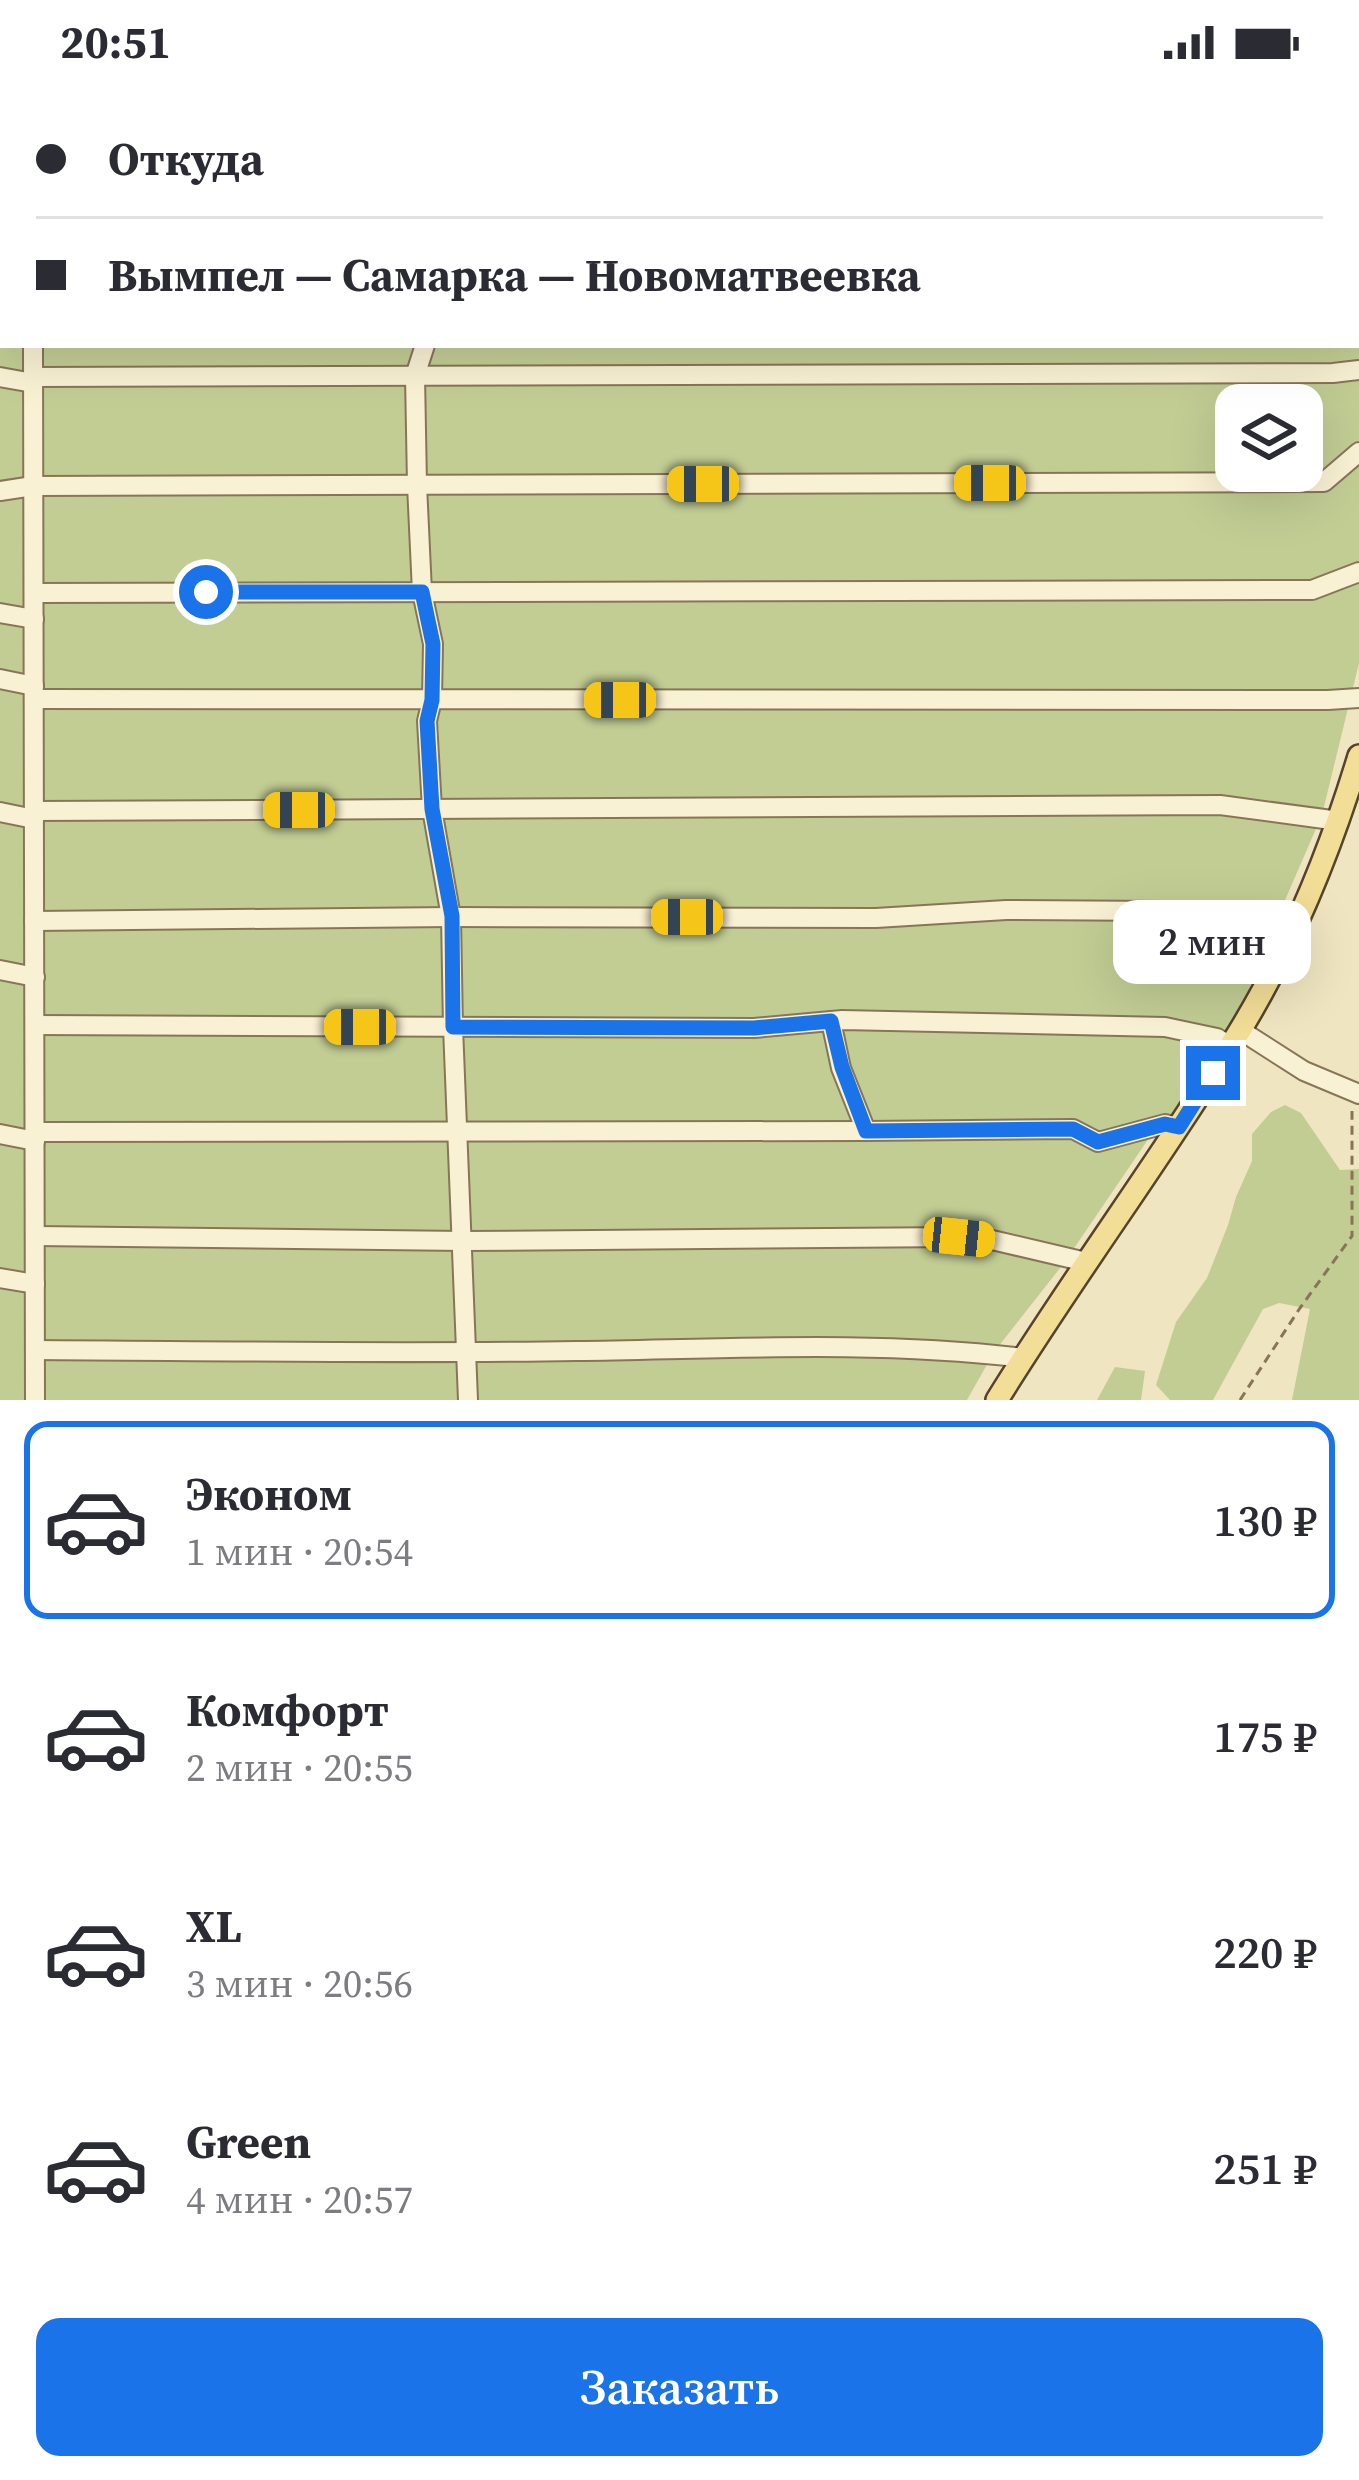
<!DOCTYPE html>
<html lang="ru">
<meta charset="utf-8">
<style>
:root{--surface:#fff;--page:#f7f7f7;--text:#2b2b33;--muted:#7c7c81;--line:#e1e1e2;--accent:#1a73e8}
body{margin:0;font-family:"Source Serif 4",serif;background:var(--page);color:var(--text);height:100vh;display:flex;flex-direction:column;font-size:45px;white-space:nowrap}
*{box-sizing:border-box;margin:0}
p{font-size:39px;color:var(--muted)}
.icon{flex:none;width:66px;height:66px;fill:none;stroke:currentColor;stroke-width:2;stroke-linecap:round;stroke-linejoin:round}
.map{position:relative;height:1316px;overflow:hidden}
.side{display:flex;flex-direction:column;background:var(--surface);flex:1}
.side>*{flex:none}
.top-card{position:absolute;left:0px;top:0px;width:1359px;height:264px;box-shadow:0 12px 48px #0002;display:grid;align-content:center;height:264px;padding:0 36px;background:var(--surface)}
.fabs{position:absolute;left:1215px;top:300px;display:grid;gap:24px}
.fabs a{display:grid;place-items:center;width:108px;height:108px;border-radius:24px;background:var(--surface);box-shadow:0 12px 48px #0002;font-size:60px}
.end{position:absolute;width:54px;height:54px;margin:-27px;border:15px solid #1a73e8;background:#fff;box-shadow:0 0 0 6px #fff}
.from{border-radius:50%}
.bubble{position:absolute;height:84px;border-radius:24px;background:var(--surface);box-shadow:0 12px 48px #0002;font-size:39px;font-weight:600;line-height:84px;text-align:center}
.car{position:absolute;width:36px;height:72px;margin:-36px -18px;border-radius:15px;box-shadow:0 0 9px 3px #0007;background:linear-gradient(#f5c518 24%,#345 0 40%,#f5c518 0 76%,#345 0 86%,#f5c518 0)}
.top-card b{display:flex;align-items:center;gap:42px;height:114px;font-size:45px}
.top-card b+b{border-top:3px solid var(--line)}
.top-card i{width:30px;height:30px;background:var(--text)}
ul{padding:21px 0 0;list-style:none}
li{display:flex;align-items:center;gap:36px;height:198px;margin:0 24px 18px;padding:0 12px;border:6px solid transparent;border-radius:24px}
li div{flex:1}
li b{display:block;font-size:45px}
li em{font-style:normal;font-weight:600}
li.active{border-color:var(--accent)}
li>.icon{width:108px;height:108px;stroke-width:1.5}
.cta{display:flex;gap:24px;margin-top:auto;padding:24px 36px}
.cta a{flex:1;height:138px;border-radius:24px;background:var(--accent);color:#fff;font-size:48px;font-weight:600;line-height:138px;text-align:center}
.status{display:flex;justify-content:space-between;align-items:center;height:84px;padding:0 60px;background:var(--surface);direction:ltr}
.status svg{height:33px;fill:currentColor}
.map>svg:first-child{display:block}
.green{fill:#c2cd94;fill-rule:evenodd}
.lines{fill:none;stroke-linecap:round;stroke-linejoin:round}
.minor-casing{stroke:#887558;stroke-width:22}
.major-casing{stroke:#56432c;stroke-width:26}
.path{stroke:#887558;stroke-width:3;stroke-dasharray:9 6;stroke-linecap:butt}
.minor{stroke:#f9f1d3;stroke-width:18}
.major{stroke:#f3de97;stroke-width:21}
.route{stroke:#1a73e8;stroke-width:15}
</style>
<div class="status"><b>20:51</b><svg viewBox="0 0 49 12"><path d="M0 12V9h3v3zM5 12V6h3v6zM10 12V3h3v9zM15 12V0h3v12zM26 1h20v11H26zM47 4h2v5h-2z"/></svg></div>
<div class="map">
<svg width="1359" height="1316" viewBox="0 0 1359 1316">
<rect width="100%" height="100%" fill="#efe5c0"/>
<g class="green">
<path d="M0,0H1359V579L1322,731L1282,823L1255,877L1259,881L1239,930L1181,1023L1169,1032H1164L1064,1179L994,1268L967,1316H0ZM3,3H1356V261H3ZM1236,321H1302V387H1236Z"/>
<polygon points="1285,1021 1301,1029 1340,1086 1359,1085 1359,1316 1292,1316 1310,1225 1279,1219 1263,1225 1213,1316 1170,1316 1156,1301 1176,1238 1207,1194 1228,1141 1236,1113 1252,1077 1252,1050 1271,1028"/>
<polygon points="1115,1283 1145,1287 1141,1316 1097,1316"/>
</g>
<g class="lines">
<g class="minor-casing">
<g id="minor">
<polyline points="32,0 32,3"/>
<polyline points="389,0 389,3"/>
<polyline points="0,41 3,41"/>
<polyline points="1356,75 1359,75"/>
<polyline points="0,170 3,170"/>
<polyline points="1356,182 1359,182"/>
<polyline points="33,261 35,1316"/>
<polyline points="425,261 415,292 417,401 422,508 433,560 432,616 427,637 432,725 451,833 453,943 468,1316"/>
<polyline points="0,293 33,299"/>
<polyline points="33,293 1333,289 1359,286"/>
<polyline points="0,407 33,402 1324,398 1359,368"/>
<polyline points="34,509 1312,506 1359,488"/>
<polyline points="0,529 34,535"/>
<polyline points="0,595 34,602"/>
<polyline points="34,615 1328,616 1359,614"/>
<polyline points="34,727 1220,721 1339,737"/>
<polyline points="0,728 34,735"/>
<polyline points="34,837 451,833 876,834 1006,826 1302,828"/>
<polyline points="0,886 35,893"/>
<polyline points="831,937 841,984 866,1047"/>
<polyline points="35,941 754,944 842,936 1165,943 1217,954 1230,962"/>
<polyline points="1240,946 1304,987 1359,1010"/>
<polyline points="35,1048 866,1047 1073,1045 1098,1058 1165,1040 1179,1043"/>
<polyline points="0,1050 35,1057"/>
<polyline points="35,1152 464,1157 959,1153 992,1156 1086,1178"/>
<polyline points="0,1194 35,1200"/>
<path d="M35,1266C215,1267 395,1270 576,1267C725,1265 875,1256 1024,1274"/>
</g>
</g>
<g class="major-casing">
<path id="major" d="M997,1316C1074,1191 1162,1074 1239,948C1291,863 1330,768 1359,672"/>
</g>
<polyline class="path" points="1240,1316 1300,1224 1352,1152 1352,1027"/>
<use href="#minor" class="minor"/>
<use href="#major" class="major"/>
</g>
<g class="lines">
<polyline class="route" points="206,508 422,508 433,560 432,616 427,637 432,725 452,832 453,943 754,944 831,937 842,983 866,1047 1073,1045 1098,1058 1165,1040 1179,1043 1213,989"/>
</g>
</svg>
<div class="fabs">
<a><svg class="icon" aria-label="layers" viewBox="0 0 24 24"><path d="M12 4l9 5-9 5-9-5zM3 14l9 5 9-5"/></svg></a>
</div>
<i class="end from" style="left:206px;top:508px"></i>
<i class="end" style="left:1213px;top:989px"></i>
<div class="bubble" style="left:1113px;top:816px;width:198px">2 мин</div>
<i class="car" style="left:990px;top:399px;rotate:270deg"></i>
<i class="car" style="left:703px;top:400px;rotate:270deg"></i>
<i class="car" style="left:620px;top:616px;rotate:270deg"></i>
<i class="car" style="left:299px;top:726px;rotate:270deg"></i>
<i class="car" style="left:687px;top:833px;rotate:270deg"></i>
<i class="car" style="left:360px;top:943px;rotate:270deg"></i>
<i class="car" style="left:959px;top:1153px;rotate:96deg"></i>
<div class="top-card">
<b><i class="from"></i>Откуда</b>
<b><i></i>Вымпел — Самарка — Новоматвеевка</b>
</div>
</div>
<section class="side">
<ul>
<li class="active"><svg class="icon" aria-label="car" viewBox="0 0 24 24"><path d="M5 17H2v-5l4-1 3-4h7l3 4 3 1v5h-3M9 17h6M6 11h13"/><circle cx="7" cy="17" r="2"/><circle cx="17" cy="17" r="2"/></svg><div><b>Эконом</b><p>1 мин · 20:54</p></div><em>130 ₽</em></li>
<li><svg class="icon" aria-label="car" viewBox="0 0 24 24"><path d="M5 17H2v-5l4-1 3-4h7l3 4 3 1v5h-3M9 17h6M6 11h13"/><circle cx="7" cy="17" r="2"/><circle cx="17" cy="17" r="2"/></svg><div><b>Комфорт</b><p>2 мин · 20:55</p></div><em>175 ₽</em></li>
<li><svg class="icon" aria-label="car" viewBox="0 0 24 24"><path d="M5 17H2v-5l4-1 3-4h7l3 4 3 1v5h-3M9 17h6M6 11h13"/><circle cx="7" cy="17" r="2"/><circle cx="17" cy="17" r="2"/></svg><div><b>XL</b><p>3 мин · 20:56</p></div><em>220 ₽</em></li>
<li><svg class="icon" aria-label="car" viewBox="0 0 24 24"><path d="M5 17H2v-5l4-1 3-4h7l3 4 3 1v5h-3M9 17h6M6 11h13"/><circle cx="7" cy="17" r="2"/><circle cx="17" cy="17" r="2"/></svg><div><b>Green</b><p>4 мин · 20:57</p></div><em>251 ₽</em></li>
</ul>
<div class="cta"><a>Заказать</a></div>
</section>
